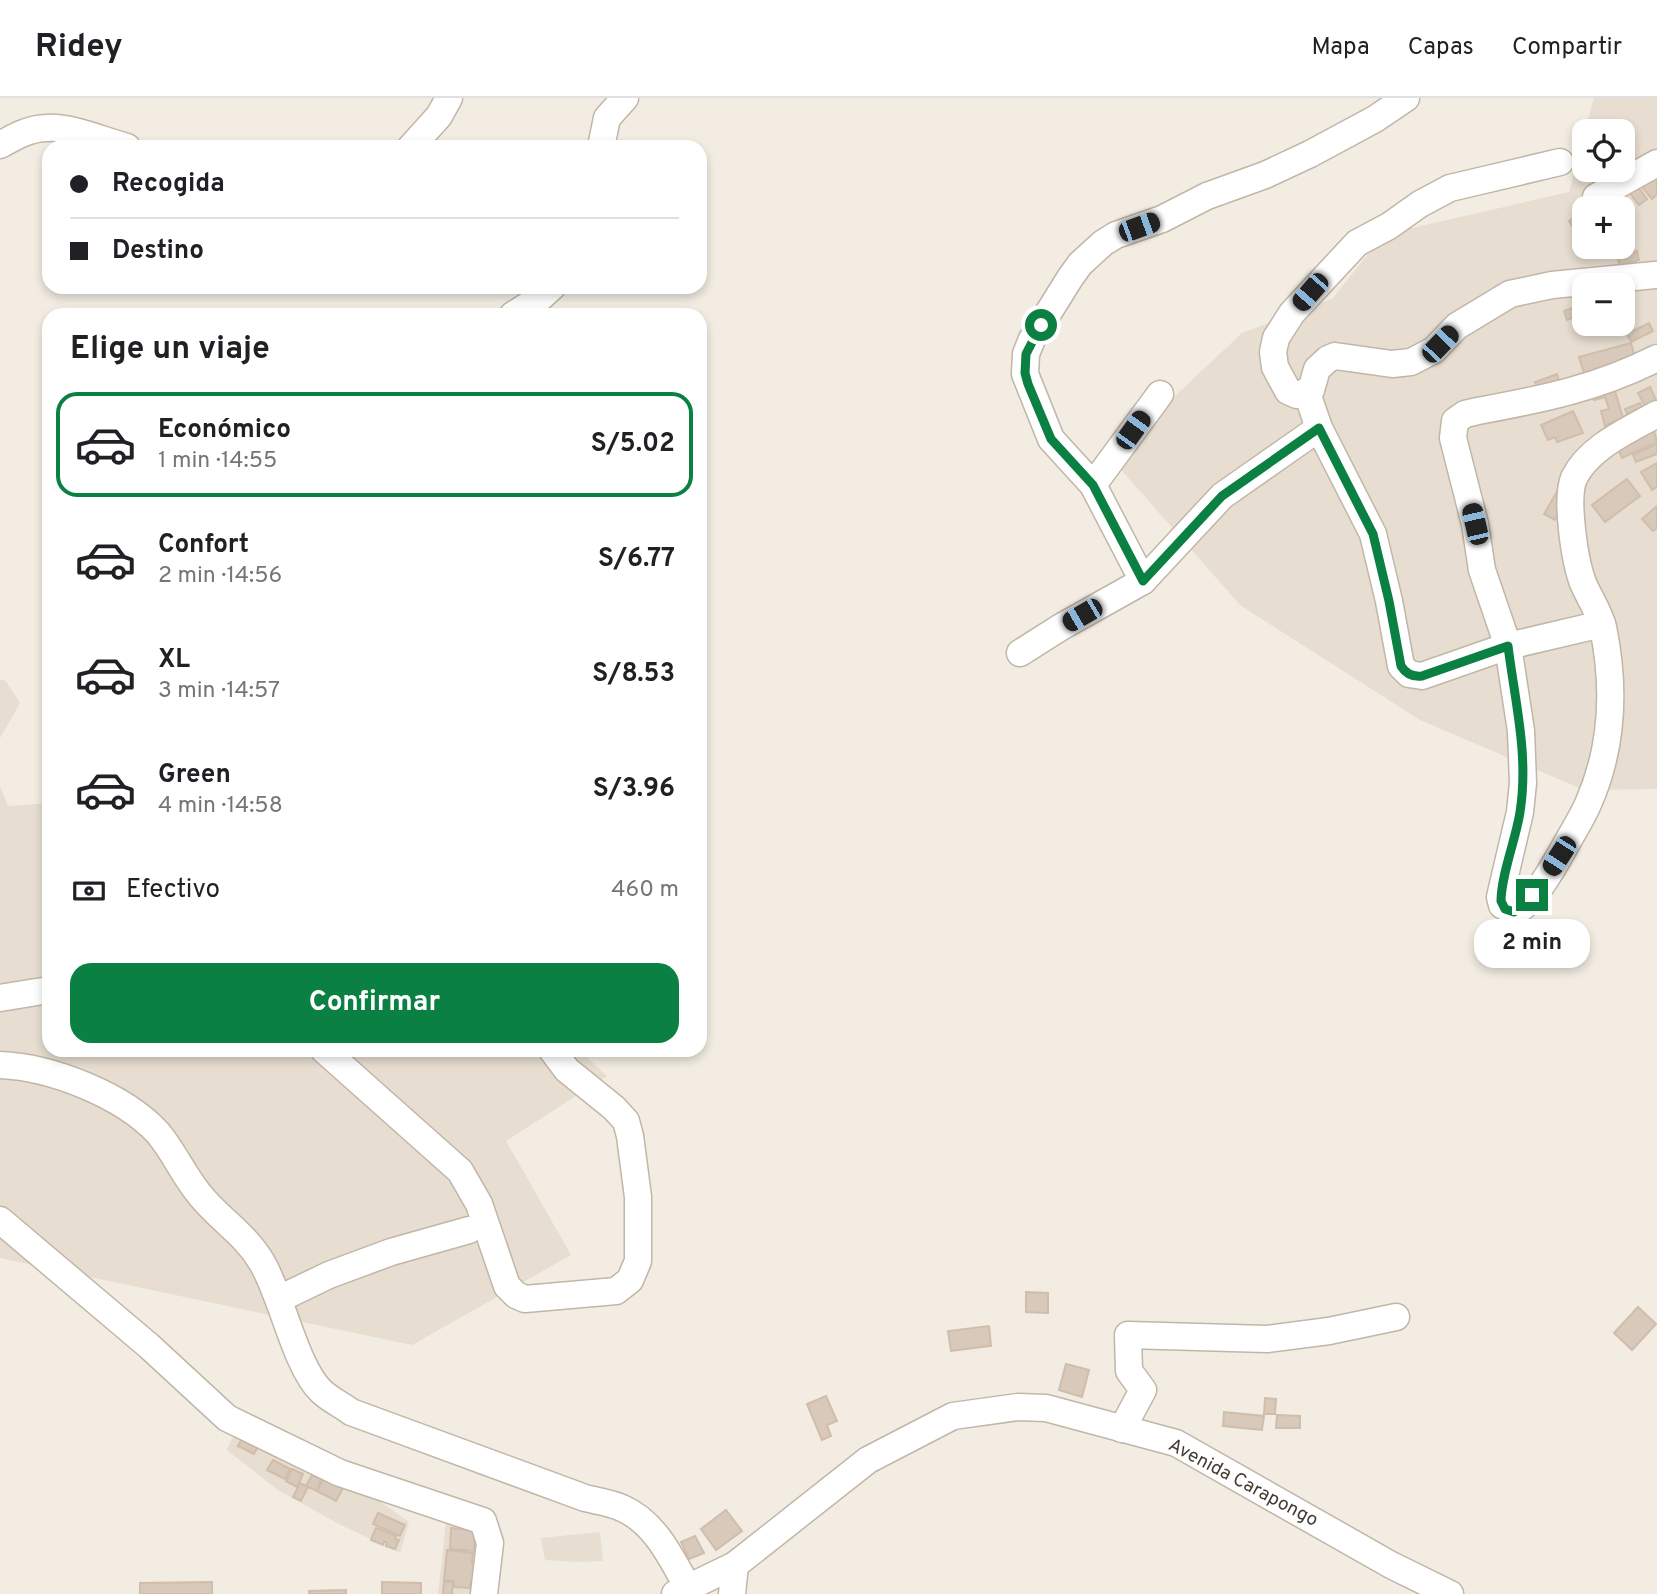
<!DOCTYPE html>
<html lang="es">
<meta charset="utf-8">
<style>
:root{--surface:#fff;--page:#f6f6f6;--text:#202124;--muted:#757577;--line:#e0e0e0;--accent:#0b8043}
body{margin:0;font-family:Overpass,sans-serif;background:var(--page);color:var(--text);height:100vh;display:flex;flex-direction:column;font-size:26px;white-space:nowrap}
*{box-sizing:border-box;margin:0}
p{font-size:23px;color:var(--muted)}
.icon{flex:none;width:38px;height:38px;fill:none;stroke:currentColor;stroke-width:2;stroke-linecap:round;stroke-linejoin:round}
.map{position:relative;flex:1;overflow:hidden}
.side{position:absolute;left:42px;top:210px;width:665px;height:749px;display:flex;flex-direction:column;background:var(--surface);border-radius:21px;box-shadow:0 4px 10px #0003}
.side>*{flex:none}
.hud{position:absolute;left:42px;top:42px;width:665px;height:154px;border-radius:21px;box-shadow:0 4px 10px #0003;display:grid;align-content:center;height:154px;padding:0 28px;background:var(--surface)}
.fabs{position:absolute;left:1572px;top:21px;display:grid;gap:14px}
.fabs a{display:grid;place-items:center;width:63px;height:63px;border-radius:14px;background:var(--surface);box-shadow:0 4px 10px #0003;font-size:35px}
.end{position:absolute;width:32px;height:32px;margin:-16px;border:9px solid #0b8043;background:#fff;box-shadow:0 0 0 4px #fff}
.from{border-radius:50%}
.bubble{position:absolute;height:49px;border-radius:21px;background:var(--surface);box-shadow:0 4px 10px #0003;font-size:23px;font-weight:700;line-height:49px;text-align:center}
.car{position:absolute;width:21px;height:42px;margin:-21px -10px;border-radius:9px;box-shadow:0 0 5px 2px #0007;background:linear-gradient(#222 24%,#8ab4d8 0 40%,#222 0 76%,#8ab4d8 0 86%,#222 0)}
.hud b{display:flex;align-items:center;gap:24px;height:66px;font-size:26px}
.hud b+b{border-top:2px solid var(--line)}
.hud i{width:18px;height:18px;background:var(--text)}
ul{padding:0;list-style:none}
li{display:flex;align-items:center;gap:21px;height:105px;margin:0 14px 10px;padding:0 14px;border:4px solid transparent;border-radius:21px}
li div{flex:1}
li b{display:block;font-size:26px}
li em{font-style:normal;font-weight:700}
li.on{border-color:var(--accent)}
li>.icon{width:63px;height:63px;stroke-width:1.5}
h2{padding:0 28px;font-size:32px;line-height:84px}
.pay{display:flex;align-items:center;gap:18px;height:77px;padding:0 28px;font-size:26px}
.pay p{margin-inline-start:auto}
.primary-button{display:flex;gap:14px;margin-top:auto;padding:14px 28px}
.primary-button a{flex:1;height:80px;border-radius:21px;background:var(--accent);color:#fff;font-size:28px;font-weight:700;line-height:80px;text-align:center}
header{display:flex;align-items:center;gap:42px;box-sizing:border-box;height:98px;padding:0 35px;background:var(--surface);border-bottom:2px solid var(--line)}
header strong{font-size:33px}
nav{display:flex;gap:38px;margin-inline-start:auto;font-size:24px}
.map>svg:first-child{display:block}
.residential{fill:#e7ddd0;fill-rule:evenodd}
.building{fill:#d8c9ba;stroke:#d0beaa;stroke-width:2}
.lines{fill:none;stroke-linecap:round;stroke-linejoin:round}
.minor-casing{stroke:#c1b6a7;stroke-width:29}
.minor{stroke:#fff;stroke-width:26}
.route{stroke:#0b8043;stroke-width:9}
.labels{text-anchor:middle;dominant-baseline:central;stroke-width:5;stroke-linejoin:round;paint-order:stroke}
.street-label{font-size:19px;fill:#443c32;stroke:#fff}
</style>
<header>
<strong>Ridey</strong>
<nav><a>Mapa</a><a>Capas</a><a>Compartir</a></nav>
</header>
<div class="map">
<svg width="1657" height="1496" viewBox="0 0 1657 1496">
<rect width="100%" height="100%" fill="#f2ece2"/>
<g class="residential">
<path d="M1594,0H1657V691L1584,692L1420,622L1240,507L1110,359L1242,235L1332,201L1373,150L1408,131L1569,94L1584,39V72H1622V33H1585ZM1584,110H1622V149H1584ZM1584,187H1622V226H1584Z"/>
<polygon points="0,582 5,582 20,605 0,640"/>
<polygon points="0,689 8,708 49,705 49,952 579,952 607,978 506,1043 571,1157 412,1247 0,1160"/>
<polygon points="236,1332 365,1393 409,1424 400,1455 339,1426 278,1392 227,1352"/>
<polygon points="446,1425 478,1428 474,1496 438,1496"/>
<polygon points="600,1434 603,1463 577,1464 545,1462 541,1440"/>
</g>
<g class="building">
<polygon points="1657,76 1657,96 1652,101 1642,89"/>
<polygon points="1634,84 1647,101 1639,107 1626,90"/>
<polygon points="1584,113 1584,124 1574,131 1569,123"/>
<polygon points="1626,149 1633,154 1637,153 1639,162 1620,168 1615,152"/>
<polygon points="1582,206 1584,215 1567,222 1564,213"/>
<polygon points="1649,225 1653,233 1631,244 1627,236"/>
<polygon points="1631,245 1635,261 1584,275 1579,259"/>
<polygon points="1557,276 1561,288 1539,295 1535,284"/>
<polygon points="1613,286 1623,320 1605,328 1601,313 1609,311 1605,299 1594,302 1591,293"/>
<polygon points="1650,289 1657,304 1646,310 1638,295"/>
<polygon points="1640,305 1643,312 1628,318 1625,311"/>
<polygon points="1573,313 1583,335 1557,344 1555,339 1548,342 1541,327"/>
<polygon points="1653,329 1657,344 1622,360 1615,345"/>
<polygon points="1657,346 1657,356 1636,364 1633,357"/>
<polygon points="1657,365 1657,389 1652,392 1641,374"/>
<polygon points="1627,381 1640,398 1605,424 1592,407"/>
<polygon points="1558,392 1560,393 1558,416 1555,422 1544,416"/>
<polygon points="1657,408 1657,430 1653,433 1642,421"/>
<polygon points="1026,1194 1048,1195 1048,1215 1026,1214"/>
<polygon points="1638,1209 1656,1226 1632,1252 1614,1235"/>
<polygon points="989,1228 991,1248 951,1253 948,1233"/>
<polygon points="1066,1266 1089,1272 1082,1299 1059,1292"/>
<polygon points="826,1298 837,1323 827,1327 831,1338 822,1342 807,1306"/>
<polygon points="1265,1300 1276,1301 1275,1316 1264,1316"/>
<polygon points="1224,1314 1264,1318 1262,1332 1223,1328"/>
<polygon points="1277,1317 1300,1318 1300,1330 1276,1330"/>
<polygon points="245,1335 261,1343 254,1356 238,1348"/>
<polygon points="273,1362 290,1371 285,1381 267,1372"/>
<polygon points="292,1371 303,1376 297,1389 286,1383"/>
<polygon points="312,1377 321,1381 317,1393 306,1388"/>
<polygon points="325,1377 343,1390 336,1403 317,1393"/>
<polygon points="300,1385 308,1389 301,1403 293,1399"/>
<polygon points="726,1412 742,1433 716,1452 701,1431"/>
<polygon points="378,1415 405,1427 400,1438 373,1426"/>
<polygon points="376,1430 396,1438 395,1441 399,1442 395,1451 386,1448 387,1445 384,1443 383,1447 371,1442"/>
<polygon points="451,1430 475,1432 474,1453 450,1451"/>
<polygon points="695,1438 704,1455 689,1461 681,1444"/>
<polygon points="447,1452 473,1455 472,1465 477,1466 476,1482 471,1482 470,1490 454,1489 454,1483 444,1482"/>
<polygon points="212,1484 212,1496 140,1496 140,1485"/>
<polygon points="382,1484 421,1485 421,1496 382,1496"/>
<polygon points="444,1484 453,1484 452,1496 443,1496"/>
<polygon points="346,1492 346,1496 309,1496 309,1493"/>
</g>
<g class="lines">
<g class="minor-casing">
<g id="minor">
<path d="M0,47C14,39 30,30 47,30C70,28 104,43 127,49"/>
<polyline points="411,49 439,18 449,0"/>
<polyline points="601,49 607,20 625,0"/>
<polyline points="1560,64 1450,90 1420,106 1389,128 1357,145 1292,215 1276,240 1273,254 1275,269 1288,293 1297,297 1311,292 1317,271 1328,261 1335,258 1392,266 1411,264 1434,252 1457,228 1510,196 1552,187 1655,177"/>
<polyline points="1596,99 1657,65"/>
<polyline points="513,217 541,199 552,189"/>
<path d="M1657,260C1598,290 1543,301 1478,313L1465,316L1455,323L1453,340L1475,426L1482,472L1508,548L1521,633L1523,685L1520,714L1500,799L1502,807L1514,814C1531,809 1554,768 1563,752C1571,737 1581,722 1588,706C1613,650 1615,588 1603,529C1599,514 1589,499 1583,485C1575,464 1565,401 1574,380C1589,349 1629,332 1657,316"/>
<polyline points="1307,295 1319,330 1373,436 1389,503 1401,568 1409,576 1422,578 1508,548 1602,526"/>
<polyline points="1093,387 1160,296"/>
<polyline points="1143,483 1093,387 1051,341 1025,276 1026,256 1032,241 1070,180 1080,166 1103,145 1116,137 1162,121 1207,98 1265,77 1310,56 1375,21 1406,0"/>
<polyline points="1020,555 1061,529 1143,483 1222,398 1319,330"/>
<polyline points="0,900 49,892"/>
<polyline points="324,952 460,1073 479,1106 507,1188 516,1197 525,1201 616,1193 630,1182 638,1163 638,1099 630,1038 626,1023 614,1010 567,972 552,952"/>
<path d="M0,967C51,969 123,997 158,1035C174,1054 184,1078 200,1097C219,1121 245,1136 261,1163C282,1197 295,1268 321,1293C329,1301 342,1307 351,1314L585,1400C597,1403 611,1405 622,1410C655,1424 672,1461 688,1490"/>
<polyline points="0,1122 149,1248 227,1320 340,1375 483,1423 490,1445 484,1496"/>
<polyline points="279,1201 329,1177 391,1154 469,1132"/>
<polyline points="1122,1331 1143,1292 1129,1273 1128,1237 1267,1241 1329,1233 1396,1219"/>
<polyline points="675,1496 735,1467 868,1362 953,1318 1018,1309 1046,1310 1176,1345 1391,1467 1450,1496"/>
<polyline points="732,1496 735,1467"/>
</g>
</g>
<use href="#minor" class="minor"/>
</g>
<g class="lines">
<path class="route" d="M1041,227L1026,256L1025,275L1028,286L1051,341L1093,387L1143,483L1222,398L1319,330L1373,436L1389,503L1401,568C1406,576 1413,579 1422,578L1508,548C1515,604 1529,657 1520,714C1516,741 1501,777 1501,803L1505,811L1514,814L1524,808L1532,797"/>
</g>
<g class="labels">
<g class="street-label">
<text transform="translate(1243 1385) rotate(28)">Avenida Carapongo</text>
</g>
</g>
</svg>
<div class="fabs">
<a><svg class="icon" aria-label="locate" viewBox="0 0 24 24"><circle cx="12" cy="12" r="6"/><path d="M12 2v4M12 18v4M2 12h4M18 12h4"/></svg></a>
<a>+</a>
<a>−</a>
</div>
<i class="end from" style="left:1041px;top:227px"></i>
<i class="end" style="left:1532px;top:797px"></i>
<div class="bubble" style="left:1474px;top:821px;width:116px">2 min</div>
<i class="car" style="left:1139px;top:129px;rotate:70deg"></i>
<i class="car" style="left:1310px;top:194px;rotate:221deg"></i>
<i class="car" style="left:1440px;top:246px;rotate:44deg"></i>
<i class="car" style="left:1133px;top:332px;rotate:36deg"></i>
<i class="car" style="left:1475px;top:426px;rotate:347deg"></i>
<i class="car" style="left:1082px;top:517px;rotate:240deg"></i>
<i class="car" style="left:1559px;top:758px;rotate:213deg"></i>
<div class="hud">
<b><i class="from"></i>Recogida</b>
<b><i></i>Destino</b>
</div>
<section class="side">
<h2>Elige un viaje</h2>
<ul>
<li class="on"><svg class="icon" aria-label="car" viewBox="0 0 24 24"><path d="M5 17H2v-5l4-1 3-4h7l3 4 3 1v5h-3M9 17h6M6 11h13"/><circle cx="7" cy="17" r="2"/><circle cx="17" cy="17" r="2"/></svg><div><b>Económico</b><p>1 min · 14:55</p></div><em>S/5.02</em></li>
<li><svg class="icon" aria-label="car" viewBox="0 0 24 24"><path d="M5 17H2v-5l4-1 3-4h7l3 4 3 1v5h-3M9 17h6M6 11h13"/><circle cx="7" cy="17" r="2"/><circle cx="17" cy="17" r="2"/></svg><div><b>Confort</b><p>2 min · 14:56</p></div><em>S/6.77</em></li>
<li><svg class="icon" aria-label="car" viewBox="0 0 24 24"><path d="M5 17H2v-5l4-1 3-4h7l3 4 3 1v5h-3M9 17h6M6 11h13"/><circle cx="7" cy="17" r="2"/><circle cx="17" cy="17" r="2"/></svg><div><b>XL</b><p>3 min · 14:57</p></div><em>S/8.53</em></li>
<li><svg class="icon" aria-label="car" viewBox="0 0 24 24"><path d="M5 17H2v-5l4-1 3-4h7l3 4 3 1v5h-3M9 17h6M6 11h13"/><circle cx="7" cy="17" r="2"/><circle cx="17" cy="17" r="2"/></svg><div><b>Green</b><p>4 min · 14:58</p></div><em>S/3.96</em></li>
</ul>
<div class="pay"><svg class="icon" aria-label="cash" viewBox="0 0 24 24"><path d="M3 7h18v10H3z"/><circle cx="12" cy="12" r="2"/></svg>Efectivo<p>460 m</p></div>
<div class="primary-button"><a>Confirmar</a></div>
</section>
</div>
